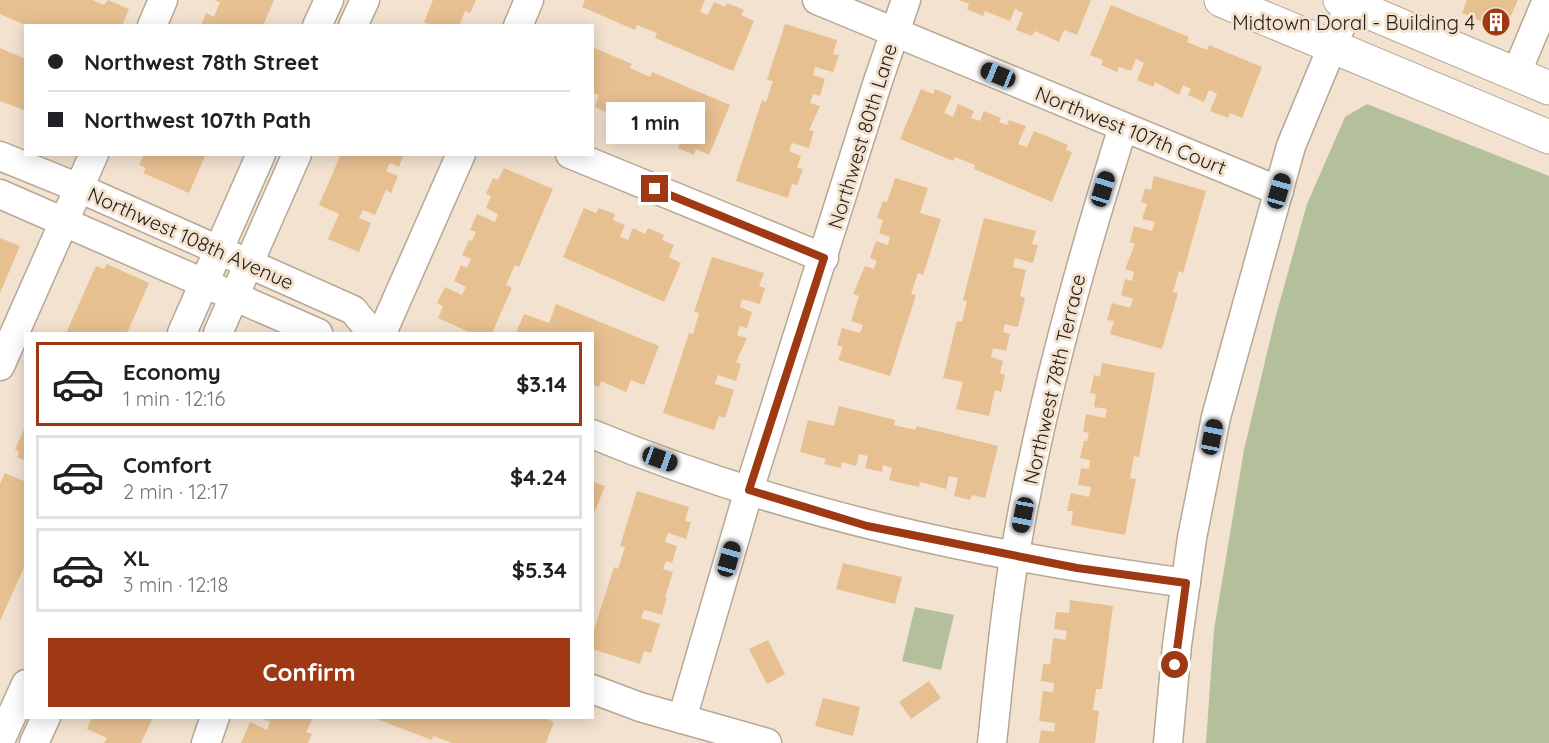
<!DOCTYPE html>
<meta charset="utf-8">
<style>
:root{--surface:#fff;--page:#f6f6f6;--text:#202124;--muted:#757577;--line:#e0e0e0;--accent:#9f3914}
body{margin:0;font-family:Quicksand,sans-serif;background:var(--page);color:var(--text);height:100vh;display:flex;flex-direction:column;font-size:22px;white-space:nowrap}
*{box-sizing:border-box;margin:0}
p{font-size:20px;color:var(--muted)}
.icon{flex:none;width:33px;height:33px;fill:none;stroke:currentColor;stroke-width:2;stroke-linecap:round;stroke-linejoin:round}
.map{position:relative;flex:1;overflow:hidden}
.drawer{position:absolute;left:24px;top:332px;width:570px;height:387px;display:flex;flex-direction:column;background:var(--surface);border-radius:0px;box-shadow:0 3px 15px #0003}
.drawer>*{flex:none}
.hud{position:absolute;left:24px;top:24px;width:570px;height:132px;border-radius:0px;box-shadow:0 3px 15px #0003;display:grid;align-content:center;height:132px;padding:0 24px;background:var(--surface)}
.end{position:absolute;width:27px;height:27px;margin:-14px;border:8px solid #9f3914;background:#fff;box-shadow:0 0 0 3px #fff}
.from{border-radius:50%}
.bubble{position:absolute;height:42px;border-radius:0px;background:var(--surface);box-shadow:0 3px 15px #0003;font-size:20px;font-weight:700;line-height:42px;text-align:center}
.car{position:absolute;width:18px;height:36px;margin:-18px -9px;border-radius:8px;box-shadow:0 0 4px 2px #0007;background:linear-gradient(#222 24%,#8ab4d8 0 40%,#222 0 76%,#8ab4d8 0 86%,#222 0)}
.hud b{display:flex;align-items:center;gap:21px;height:57px;font-size:22px}
.hud b+b{border-top:2px solid var(--line)}
.hud i{width:15px;height:15px;background:var(--text)}
ul{padding:10px 0 0;list-style:none}
li{display:flex;align-items:center;gap:18px;height:84px;margin:0 12px 9px;padding:0 12px;border:3px solid var(--line);border-radius:0px}
li div{flex:1}
li b{display:block;font-size:22px}
li em{font-style:normal;font-weight:700}
li.selected{border-color:var(--accent)}
li>.icon{width:54px;height:54px;stroke-width:1.5}
.cta{display:flex;gap:12px;margin-top:auto;padding:12px 24px}
.cta a{flex:1;height:69px;border-radius:0px;background:var(--accent);color:#fff;font-size:24px;font-weight:700;line-height:69px;text-align:center}
.map>svg:first-child{display:block}
.green{fill:#b4bf9b}
.building{fill:#e7c091}
.lines{fill:none;stroke-linecap:round;stroke-linejoin:round}
.minor-casing{stroke:#b6a794;stroke-width:31}
.major-casing{stroke:#b6a794;stroke-width:35}
.minor{stroke:#fff;stroke-width:28}
.major{stroke:#fff;stroke-width:33}
.route{stroke:#9f3914;stroke-width:8}
.labels{text-anchor:middle;dominant-baseline:central;stroke-width:6;stroke-linejoin:round;paint-order:stroke}
.poi-label{font-size:20px;fill:#221c16;stroke:#f3e2cf;text-anchor:end}
.street-label{font-size:20px;fill:#221c16;stroke:#f3e2cf}
</style>
<div class="map">
<svg width="1549" height="743" viewBox="0 0 1549 743">
<rect width="100%" height="100%" fill="#f3e2cf"/>
<g class="green">
<polygon points="1367,104 1549,176 1549,743 1206,743 1214,630 1244,450 1275,319 1307,204 1345,117"/>
<polygon points="915,607 954,615 941,670 902,661"/>
</g>
<g class="building">
<polygon points="0,0 92,0 104,5 108,0 129,9 122,26 27,26 0,14"/>
<polygon points="214,0 274,0 263,26 201,26 206,13 214,17 220,2"/>
<polygon points="433,0 476,0 470,13 465,11 459,26 433,26 424,22"/>
<polygon points="585,0 705,0 700,12 708,15 714,2 725,7 727,3 744,10 741,15 754,21 733,71 655,38 657,33 637,25 635,30 582,7"/>
<polygon points="959,0 1091,0 1077,35 1064,30 1059,42 1035,31 1032,36 1016,30 1023,13 1015,9 1010,21 985,11 983,16 967,9 969,4"/>
<polygon points="1467,0 1518,0 1504,31 1462,13"/>
<polygon points="1111,5 1189,37 1187,42 1207,50 1209,45 1262,67 1242,118 1230,113 1228,118 1210,111 1217,94 1209,90 1204,102 1188,95 1191,89 1183,85 1179,95 1155,82 1153,87 1137,80 1144,63 1136,59 1131,71 1119,67 1117,72 1101,65 1103,60 1090,55"/>
<polygon points="785,24 837,40 833,54 839,55 833,72 815,67 813,75 825,79 820,96 813,94 810,103 820,106 809,130 814,131 809,148 792,143 789,151 801,156 797,168 803,169 797,185 792,184 788,198 736,181 762,100 766,102 773,81 767,80"/>
<polygon points="592,47 632,64 630,68 650,77 652,72 730,105 709,155 696,149 694,155 678,148 685,131 677,128 672,139 648,129 645,135 618,120 622,111 613,108 610,114 595,107 599,95 592,93"/>
<polygon points="0,48 26,59 26,111 0,101"/>
<polygon points="921,89 933,94 935,89 952,96 944,113 953,117 958,104 974,111 971,118 980,121 984,111 1001,118 999,122 1007,125 1009,120 1026,126 1018,144 1027,147 1034,131 1068,145 1066,150 1072,152 1052,202 974,169 975,165 955,157 953,161 900,139"/>
<polygon points="144,154 206,154 189,193 143,173 146,168 139,165"/>
<polygon points="341,154 404,154 399,167 390,163 386,171 398,176 391,193 386,190 375,215 363,210 359,218 371,223 359,252 328,239 339,214 319,205"/>
<polygon points="504,168 553,189 519,267 515,265 506,285 512,288 492,333 471,333 438,318 443,306 437,303 445,287 462,295 466,287 454,281 461,265 467,268 471,259 462,255 469,240 472,241 476,232 470,230 477,214 495,222 498,214 486,208 491,196 486,194 493,178 498,180"/>
<polygon points="1154,176 1206,191 1183,273 1179,271 1173,292 1178,293 1162,349 1110,334 1114,321 1107,320 1112,303 1130,308 1133,299 1121,295 1125,279 1132,281 1134,272 1125,269 1135,244 1130,242 1134,226 1152,231 1155,222 1142,219 1147,204 1141,202 1145,188 1151,190"/>
<polygon points="895,178 928,188 920,213 941,219 923,275 918,273 911,294 916,295 890,376 838,360 843,347 837,345 842,328 860,333 863,325 851,321 859,296 853,294 865,266 874,269 877,261 870,258 876,241 888,245 890,237 879,233 883,220 877,218 883,201 887,202"/>
<polygon points="584,208 596,213 599,208 615,214 613,220 625,225 620,237 628,240 633,228 645,234 648,228 664,235 662,240 674,245 669,257 681,263 664,302 563,257"/>
<polygon points="984,218 1036,231 1032,244 1038,245 1033,263 1015,258 1013,267 1026,270 1020,296 1025,298 1018,327 1005,324 1003,332 1010,334 1006,351 993,348 991,357 1003,361 1000,373 1005,375 1001,392 995,390 989,416 956,409 963,382 943,378 957,321 962,322 967,301 963,300"/>
<polygon points="0,238 20,246 0,293"/>
<polygon points="712,257 764,273 759,286 765,288 760,304 742,299 740,307 752,312 747,328 740,326 737,335 747,338 736,362 741,364 736,381 718,375 715,384 734,390 725,418 719,416 714,430 663,413 689,333 693,334 699,313 694,312"/>
<polygon points="107,264 149,283 127,333 66,333 96,266 104,269"/>
<polygon points="556,304 659,346 644,385 631,380 626,392 601,381 599,387 592,384 592,333 516,333 524,314 549,323"/>
<polygon points="1102,363 1155,373 1139,457 1134,456 1130,478 1136,479 1125,535 1071,525 1073,511 1067,511 1071,493 1089,497 1091,487 1078,485 1081,468 1089,469 1090,460 1080,458 1084,441 1087,441 1089,433 1083,432 1086,414 1105,418 1107,409 1094,407 1096,394 1090,393 1094,375 1100,377"/>
<polygon points="839,406 895,420 894,425 915,430 917,426 998,446 985,498 972,495 970,500 954,496 958,478 949,476 946,489 920,482 919,487 889,480 892,468 883,465 882,472 865,468 868,456 859,454 856,466 842,462 841,468 824,464 826,459 800,452 808,420 834,426"/>
<polygon points="26,425 26,461 17,457 19,452 15,449"/>
<polygon points="5,473 26,482 26,563 0,621 0,484"/>
<polygon points="592,481 605,486 593,516 592,516"/>
<polygon points="637,491 689,507 685,521 691,522 686,539 668,533 665,542 677,546 672,563 666,561 663,569 673,572 665,597 667,597 662,615 644,610 641,618 660,624 651,653 644,651 640,664 592,649 592,636 614,567 618,569 625,547 620,546"/>
<polygon points="843,563 902,577 895,604 836,589"/>
<polygon points="1070,600 1113,606 1102,689 1096,689 1093,710 1099,711 1095,743 1039,743 1041,730 1054,732 1055,723 1039,721 1043,691 1053,692 1054,683 1041,681 1043,664 1050,664 1053,638 1065,640 1067,631 1054,629 1056,612 1069,613"/>
<polygon points="768,640 785,674 767,684 749,649"/>
<polygon points="929,681 941,698 911,719 899,702"/>
<polygon points="823,698 860,707 853,736 815,726"/>
<polygon points="92,717 153,717 141,743 104,743 107,738 87,729"/>
<polygon points="259,717 313,717 306,732 312,734 308,743 241,743 250,722 267,730 270,722"/>
<polygon points="371,717 542,717 554,722 546,743 452,743 433,736 432,740"/>
</g>
<g class="lines">
<g class="minor-casing">
<g id="minor">
<polyline points="817,0 1279,191"/>
<polyline points="152,26 163,0"/>
<polyline points="317,26 329,0"/>
<polyline points="353,26 365,0"/>
<polyline points="518,26 529,0"/>
<polyline points="1516,74 1547,0"/>
<polyline points="570,154 824,258"/>
<polyline points="0,156 79,188 353,310 372,333"/>
<polyline points="0,194 318,333"/>
<polyline points="182,333 261,154"/>
<polyline points="218,333 297,154"/>
<polyline points="382,333 461,154"/>
<polyline points="0,366 94,154"/>
<path d="M592,434C783,513 982,556 1186,583"/>
<polyline points="592,689 640,707 767,743"/>
<polyline points="682,719 749,490 878,81 906,0"/>
<polyline points="0,741 26,684"/>
<polyline points="34,743 46,717"/>
<polyline points="206,743 215,717"/>
<path d="M992,743C999,680 1004,616 1015,554C1040,408 1079,267 1123,127"/>
<polyline points="1168,743 1177,645 1192,538 1216,417 1291,146 1350,4"/>
</g>
</g>
<g class="major-casing">
<g id="major">
<polyline points="1221,0 1549,137"/>
<polyline points="1340,0 1549,88"/>
</g>
</g>
<use href="#minor" class="minor"/>
<use href="#major" class="major"/>
</g>
<g class="lines">
<polyline class="route" points="655,189 824,258 749,490 867,526 1077,568 1186,583 1175,665"/>
</g>
<defs>
<g id="building-disc" transform="scale(1.5)"><circle r="9.5" fill="#9f3914" stroke="#f3e2cf"/><path d="M-4-6H4V6H1V3H-1V6H-4ZM-2.5-4.3h1.7v1.8h-1.7ZM.8-4.3h1.7v1.8H.8ZM-2.5-1h1.7V.8h-1.7ZM.8-1h1.7V.8H.8Z" fill="#fff"/></g>
</defs>
<g fill-rule="evenodd">
<use href="#building-disc" x="1496" y="22"/>
</g>
<g class="labels">
<g class="poi-label">
<text x="1475" y="22">Midtown Doral - Building 4</text>
</g>
<g class="street-label">
<text transform="translate(1131 130) rotate(22)">Northwest 107th Court</text>
<text transform="translate(862 136) rotate(-73)">Northwest 80th Lane</text>
<text transform="translate(191 238) rotate(24)">Northwest 108th Avenue</text>
<text transform="translate(1054 379) rotate(-77)">Northwest 78th Terrace</text>
</g>
</g>
</svg>
<i class="end from" style="left:1175px;top:665px"></i>
<i class="end" style="left:655px;top:189px"></i>
<div class="bubble" style="left:606px;top:102px;width:99px">1 min</div>
<i class="car" style="left:998px;top:75px;rotate:292deg"></i>
<i class="car" style="left:1103px;top:189px;rotate:17deg"></i>
<i class="car" style="left:1279px;top:191px;rotate:16deg"></i>
<i class="car" style="left:1212px;top:437px;rotate:11deg"></i>
<i class="car" style="left:660px;top:459px;rotate:110deg"></i>
<i class="car" style="left:1023px;top:515px;rotate:191deg"></i>
<i class="car" style="left:729px;top:559px;rotate:16deg"></i>
<div class="hud">
<b><i class="from"></i>Northwest 78th Street</b>
<b><i></i>Northwest 107th Path</b>
</div>
<section class="drawer">
<ul>
<li class="selected"><svg class="icon" aria-label="car" viewBox="0 0 24 24"><path d="M5 17H2v-5l4-1 3-4h7l3 4 3 1v5h-3M9 17h6M6 11h13"/><circle cx="7" cy="17" r="2"/><circle cx="17" cy="17" r="2"/></svg><div><b>Economy</b><p>1 min · 12:16</p></div><em>$3.14</em></li>
<li><svg class="icon" aria-label="car" viewBox="0 0 24 24"><path d="M5 17H2v-5l4-1 3-4h7l3 4 3 1v5h-3M9 17h6M6 11h13"/><circle cx="7" cy="17" r="2"/><circle cx="17" cy="17" r="2"/></svg><div><b>Comfort</b><p>2 min · 12:17</p></div><em>$4.24</em></li>
<li><svg class="icon" aria-label="car" viewBox="0 0 24 24"><path d="M5 17H2v-5l4-1 3-4h7l3 4 3 1v5h-3M9 17h6M6 11h13"/><circle cx="7" cy="17" r="2"/><circle cx="17" cy="17" r="2"/></svg><div><b>XL</b><p>3 min · 12:18</p></div><em>$5.34</em></li>
</ul>
<div class="cta"><a>Confirm</a></div>
</section>
</div>
